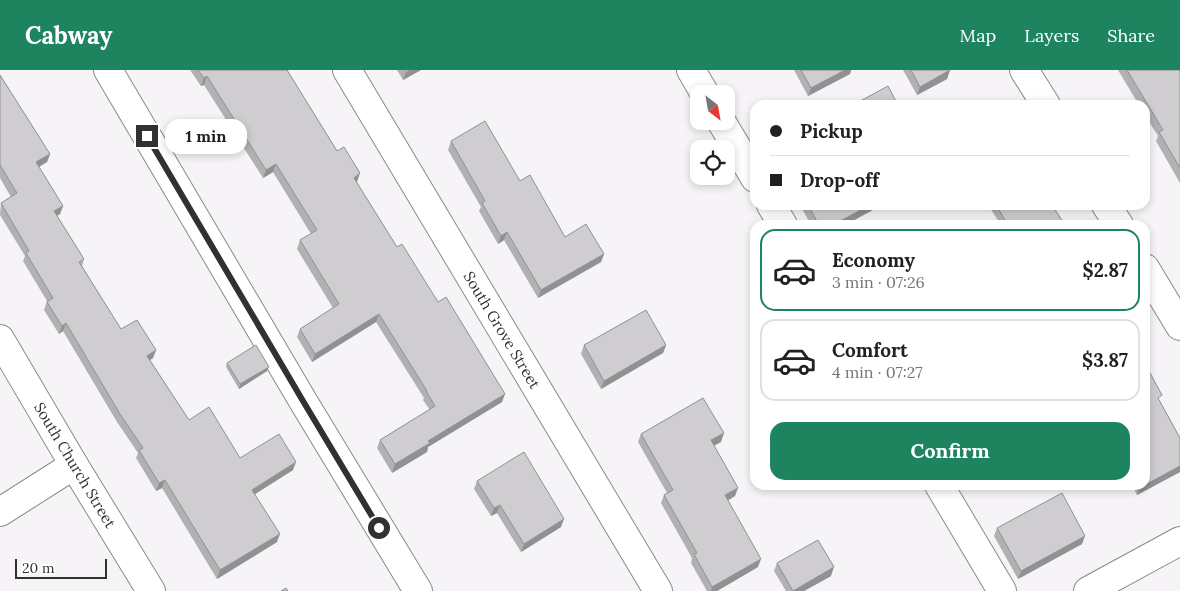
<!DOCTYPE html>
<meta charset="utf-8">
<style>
:root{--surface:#fff;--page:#f6f6f6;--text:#202124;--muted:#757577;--line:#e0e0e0;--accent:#1d845f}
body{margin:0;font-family:Lora,serif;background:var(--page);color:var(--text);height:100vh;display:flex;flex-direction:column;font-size:19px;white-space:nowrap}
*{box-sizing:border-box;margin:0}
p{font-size:16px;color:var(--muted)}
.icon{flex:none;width:28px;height:28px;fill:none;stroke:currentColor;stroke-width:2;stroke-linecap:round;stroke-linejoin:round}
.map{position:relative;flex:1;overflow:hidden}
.sheet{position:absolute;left:750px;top:150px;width:400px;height:270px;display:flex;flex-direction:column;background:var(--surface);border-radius:15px;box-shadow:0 2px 8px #0003}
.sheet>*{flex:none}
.hud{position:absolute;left:750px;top:30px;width:400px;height:110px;border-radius:15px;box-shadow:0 2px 8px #0003;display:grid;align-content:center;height:110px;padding:0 20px;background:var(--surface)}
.needle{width:32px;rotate:149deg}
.controls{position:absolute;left:690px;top:15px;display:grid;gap:10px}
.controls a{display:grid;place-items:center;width:45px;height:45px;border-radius:10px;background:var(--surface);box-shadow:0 2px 8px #0003;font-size:25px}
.scale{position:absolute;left:15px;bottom:12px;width:92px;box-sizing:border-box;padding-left:5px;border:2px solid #323132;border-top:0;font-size:14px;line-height:18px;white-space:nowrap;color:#323132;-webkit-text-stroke:4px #fff;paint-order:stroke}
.end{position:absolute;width:22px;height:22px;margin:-11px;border:6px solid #323132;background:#fff;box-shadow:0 0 0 2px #fff}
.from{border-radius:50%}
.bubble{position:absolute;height:35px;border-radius:15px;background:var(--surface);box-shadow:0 2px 8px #0003;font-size:16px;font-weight:800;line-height:35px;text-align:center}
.hud b{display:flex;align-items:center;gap:18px;height:48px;font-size:19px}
.hud b+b{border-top:1px solid var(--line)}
.hud i{width:12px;height:12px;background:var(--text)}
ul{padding:9px 0 0;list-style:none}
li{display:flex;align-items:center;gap:15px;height:82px;margin:0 10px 8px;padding:0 10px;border:2px solid var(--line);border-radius:15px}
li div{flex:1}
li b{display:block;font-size:19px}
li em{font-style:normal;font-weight:800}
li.active{border-color:var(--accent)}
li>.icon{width:45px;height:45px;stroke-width:1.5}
.cta{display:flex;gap:10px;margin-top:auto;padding:10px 20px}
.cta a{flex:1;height:58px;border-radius:15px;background:var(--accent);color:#fff;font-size:20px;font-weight:800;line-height:58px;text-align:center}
header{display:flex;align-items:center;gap:30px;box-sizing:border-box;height:70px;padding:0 25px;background:var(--accent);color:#fff}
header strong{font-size:24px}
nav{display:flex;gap:28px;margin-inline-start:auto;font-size:18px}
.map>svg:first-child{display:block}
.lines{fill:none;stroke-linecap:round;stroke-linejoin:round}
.minor-casing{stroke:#8a898b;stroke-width:30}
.minor{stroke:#fff;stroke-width:28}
.wall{fill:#b2b0b3}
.shaded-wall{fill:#919092}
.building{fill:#cfcdd0;stroke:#919092}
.route{stroke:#323132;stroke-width:6}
.labels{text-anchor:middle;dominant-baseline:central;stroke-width:4;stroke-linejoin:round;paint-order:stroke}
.street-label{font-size:15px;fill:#323132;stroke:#fff}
</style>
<header>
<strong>Cabway</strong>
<nav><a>Map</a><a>Layers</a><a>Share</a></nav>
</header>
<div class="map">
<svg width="1180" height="521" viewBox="0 0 1180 521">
<rect width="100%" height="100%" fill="#f6f4f7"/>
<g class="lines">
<g class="minor-casing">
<g id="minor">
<polyline points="108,0 303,331 418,521"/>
<polyline points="347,0 658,521"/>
<polyline points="691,0 705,24"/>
<polyline points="1024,0 1046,35"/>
<polyline points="721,51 755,108"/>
<polyline points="771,135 783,155"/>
<polyline points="1106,135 1119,155"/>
<polyline points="1145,198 1180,256"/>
<polyline points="0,269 74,395 151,521"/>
<polyline points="939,415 1002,521"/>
<polyline points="0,442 74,395"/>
<polyline points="1088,521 1180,471"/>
</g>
</g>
<use href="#minor" class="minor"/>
</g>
<g class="wall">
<polygon points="190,0 287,0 397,177 438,232 502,332 428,377 427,382 392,403 377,378 380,370 430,340 423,330 424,328 376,252 312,292 297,267 300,259 333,238 297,179 300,170 311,164 273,102 263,108 204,15 201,16"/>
<polygon points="397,0 421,0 403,10"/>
<polygon points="794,0 851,0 850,4 808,26"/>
<polygon points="903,0 950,0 947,9 917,25"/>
<polygon points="1118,0 1180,0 1180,113 1156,71 1158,66 1145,45 1145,35 1139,35"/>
<polygon points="0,5 50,84 47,92 39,97 63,136 60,144 57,146 84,189 82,196 121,259 156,280 153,288 150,290 189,350 240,388 293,400 255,424 277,472 217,509 162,418 156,421 136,388 138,383 117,352 63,261 59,264 44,240 47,231 23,191 25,186 0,145 1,133 11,127 0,108"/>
<polygon points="451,71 520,111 565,167 604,184 601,192 538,228 504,170 498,174 479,141 481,137 448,80"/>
<polygon points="800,135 882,135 845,155 811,155"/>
<polygon points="988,135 1052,135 1065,155 1001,155"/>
<polygon points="584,275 666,275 663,283 601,319 581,284"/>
<polygon points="227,293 269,297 267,301 239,319 226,297"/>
<polygon points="1160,331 1180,368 1180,402 1137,425 1132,415 1145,415"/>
<polygon points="641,364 721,372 714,375 735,426 728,430 758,497 717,521 707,521 691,493 692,488 661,433 664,425 667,423 638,372"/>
<polygon points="477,411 561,457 521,482 497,443 491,446 474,419"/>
<polygon points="997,458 1082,474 1018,509 994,466"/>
<polygon points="777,493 831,506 804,521 786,521 774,501"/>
</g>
<g class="shaded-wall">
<polygon points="410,0 421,0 403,10 406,2"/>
<polygon points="845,0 851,0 850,4 808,26 811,18"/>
<polygon points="950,0 947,9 917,25 920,17"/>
<polygon points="207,6 204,15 201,16 204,8"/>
<polygon points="50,84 47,92 33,100 36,92"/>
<polygon points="276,94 273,102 263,108 266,100"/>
<polygon points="360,103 357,112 351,116 354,108"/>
<polygon points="870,135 882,135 845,155 833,155"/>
<polygon points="63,136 60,144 51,149 54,141"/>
<polygon points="507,162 504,170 498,174 501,166"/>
<polygon points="604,184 601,192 538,228 541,220"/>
<polygon points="379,244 376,252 312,292 315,284"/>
<polygon points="66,253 63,261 59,264 62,256"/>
<polygon points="666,275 663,283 601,319 604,311"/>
<polygon points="156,280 153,288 144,294 147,286"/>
<polygon points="269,297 267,301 239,319 240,314"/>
<polygon points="505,324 502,332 428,377 427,382 392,403 395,394 428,371"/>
<polygon points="724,363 721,372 708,379 711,370"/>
<polygon points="296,392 293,400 249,428 252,420"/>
<polygon points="1180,396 1180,402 1137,425 1140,417"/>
<polygon points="165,410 162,418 156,421 159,413"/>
<polygon points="738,418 735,426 722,434 725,425"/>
<polygon points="500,435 497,443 491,446 494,438"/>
<polygon points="564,449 561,457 521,482 524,474"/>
<polygon points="280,464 277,472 217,509 220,500"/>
<polygon points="1085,466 1082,474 1018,509 1021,501"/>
<polygon points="761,489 758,497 717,521 711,521 712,517"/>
<polygon points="834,497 831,506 804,521 793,521"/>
</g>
<g class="building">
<polygon points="198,0 287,0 337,81 344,77 360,103 354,108 397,177 402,174 438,232 446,227 505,324 428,371 430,373 395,394 380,370 435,336 426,321 427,321 379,244 315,284 300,259 339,234 300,170 317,160 276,94 266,100 207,6 204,8"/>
<polygon points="801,0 845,0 811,18"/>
<polygon points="911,0 950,0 920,17"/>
<polygon points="1127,0 1180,0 1180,98 1159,62 1163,60"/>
<polygon points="0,5 50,84 36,92 63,136 54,141 84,189 79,192 121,259 137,250 156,280 147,286 189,350 209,337 240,388 279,364 296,392 252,420 280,464 220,500 165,410 159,413 139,380 143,378 120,344 66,253 62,256 47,232 53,228 26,183 29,181 1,133 17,123 0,95"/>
<polygon points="888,16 898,35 853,35"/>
<polygon points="485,51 520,111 530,105 565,167 586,154 604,184 541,220 507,162 501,166 482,133 485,131 451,71"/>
<polygon points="808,135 870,135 833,155 819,155"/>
<polygon points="996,135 1052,135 1065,155 1008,155"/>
<polygon points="646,240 666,275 604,311 584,275"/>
<polygon points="256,275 269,297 240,314 227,293"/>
<polygon points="1145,294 1162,325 1158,328 1180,368 1180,396 1145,415"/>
<polygon points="703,328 724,363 711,370 738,418 725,425 761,489 712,517 694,484 697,483 664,425 673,420 641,364"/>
<polygon points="524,382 564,449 524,474 500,435 494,438 477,411"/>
<polygon points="1062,423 1085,466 1021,501 997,458"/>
<polygon points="818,470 834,497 793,521 777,493"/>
<polygon points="286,518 288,521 281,521"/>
</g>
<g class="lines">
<polyline class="route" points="147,66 303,331 379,458"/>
</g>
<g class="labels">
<g class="street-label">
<text transform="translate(502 260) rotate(59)">South Grove Street</text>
<text transform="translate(75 395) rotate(59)">South Church Street</text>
</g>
</g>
</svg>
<div class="controls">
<a><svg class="needle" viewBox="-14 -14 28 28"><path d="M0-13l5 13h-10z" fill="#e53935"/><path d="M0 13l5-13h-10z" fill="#757577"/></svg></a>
<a><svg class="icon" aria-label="locate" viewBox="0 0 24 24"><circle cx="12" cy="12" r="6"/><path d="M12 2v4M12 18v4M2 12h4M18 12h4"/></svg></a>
</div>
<div class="scale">20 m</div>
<i class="end from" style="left:379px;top:458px"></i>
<i class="end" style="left:147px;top:66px"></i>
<div class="bubble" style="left:165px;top:49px;width:82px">1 min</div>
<div class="hud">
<b><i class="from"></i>Pickup</b>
<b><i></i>Drop-off</b>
</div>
<section class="sheet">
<ul>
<li class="active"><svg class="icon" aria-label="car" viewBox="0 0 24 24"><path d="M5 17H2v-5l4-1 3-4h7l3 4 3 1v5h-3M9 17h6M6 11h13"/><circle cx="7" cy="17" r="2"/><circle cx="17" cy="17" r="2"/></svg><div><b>Economy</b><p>3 min · 07:26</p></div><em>$2.87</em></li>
<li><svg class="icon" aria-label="car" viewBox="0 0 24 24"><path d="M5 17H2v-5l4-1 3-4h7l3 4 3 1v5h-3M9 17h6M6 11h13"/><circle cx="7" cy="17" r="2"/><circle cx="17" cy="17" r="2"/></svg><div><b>Comfort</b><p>4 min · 07:27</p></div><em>$3.87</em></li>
</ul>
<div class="cta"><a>Confirm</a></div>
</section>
</div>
